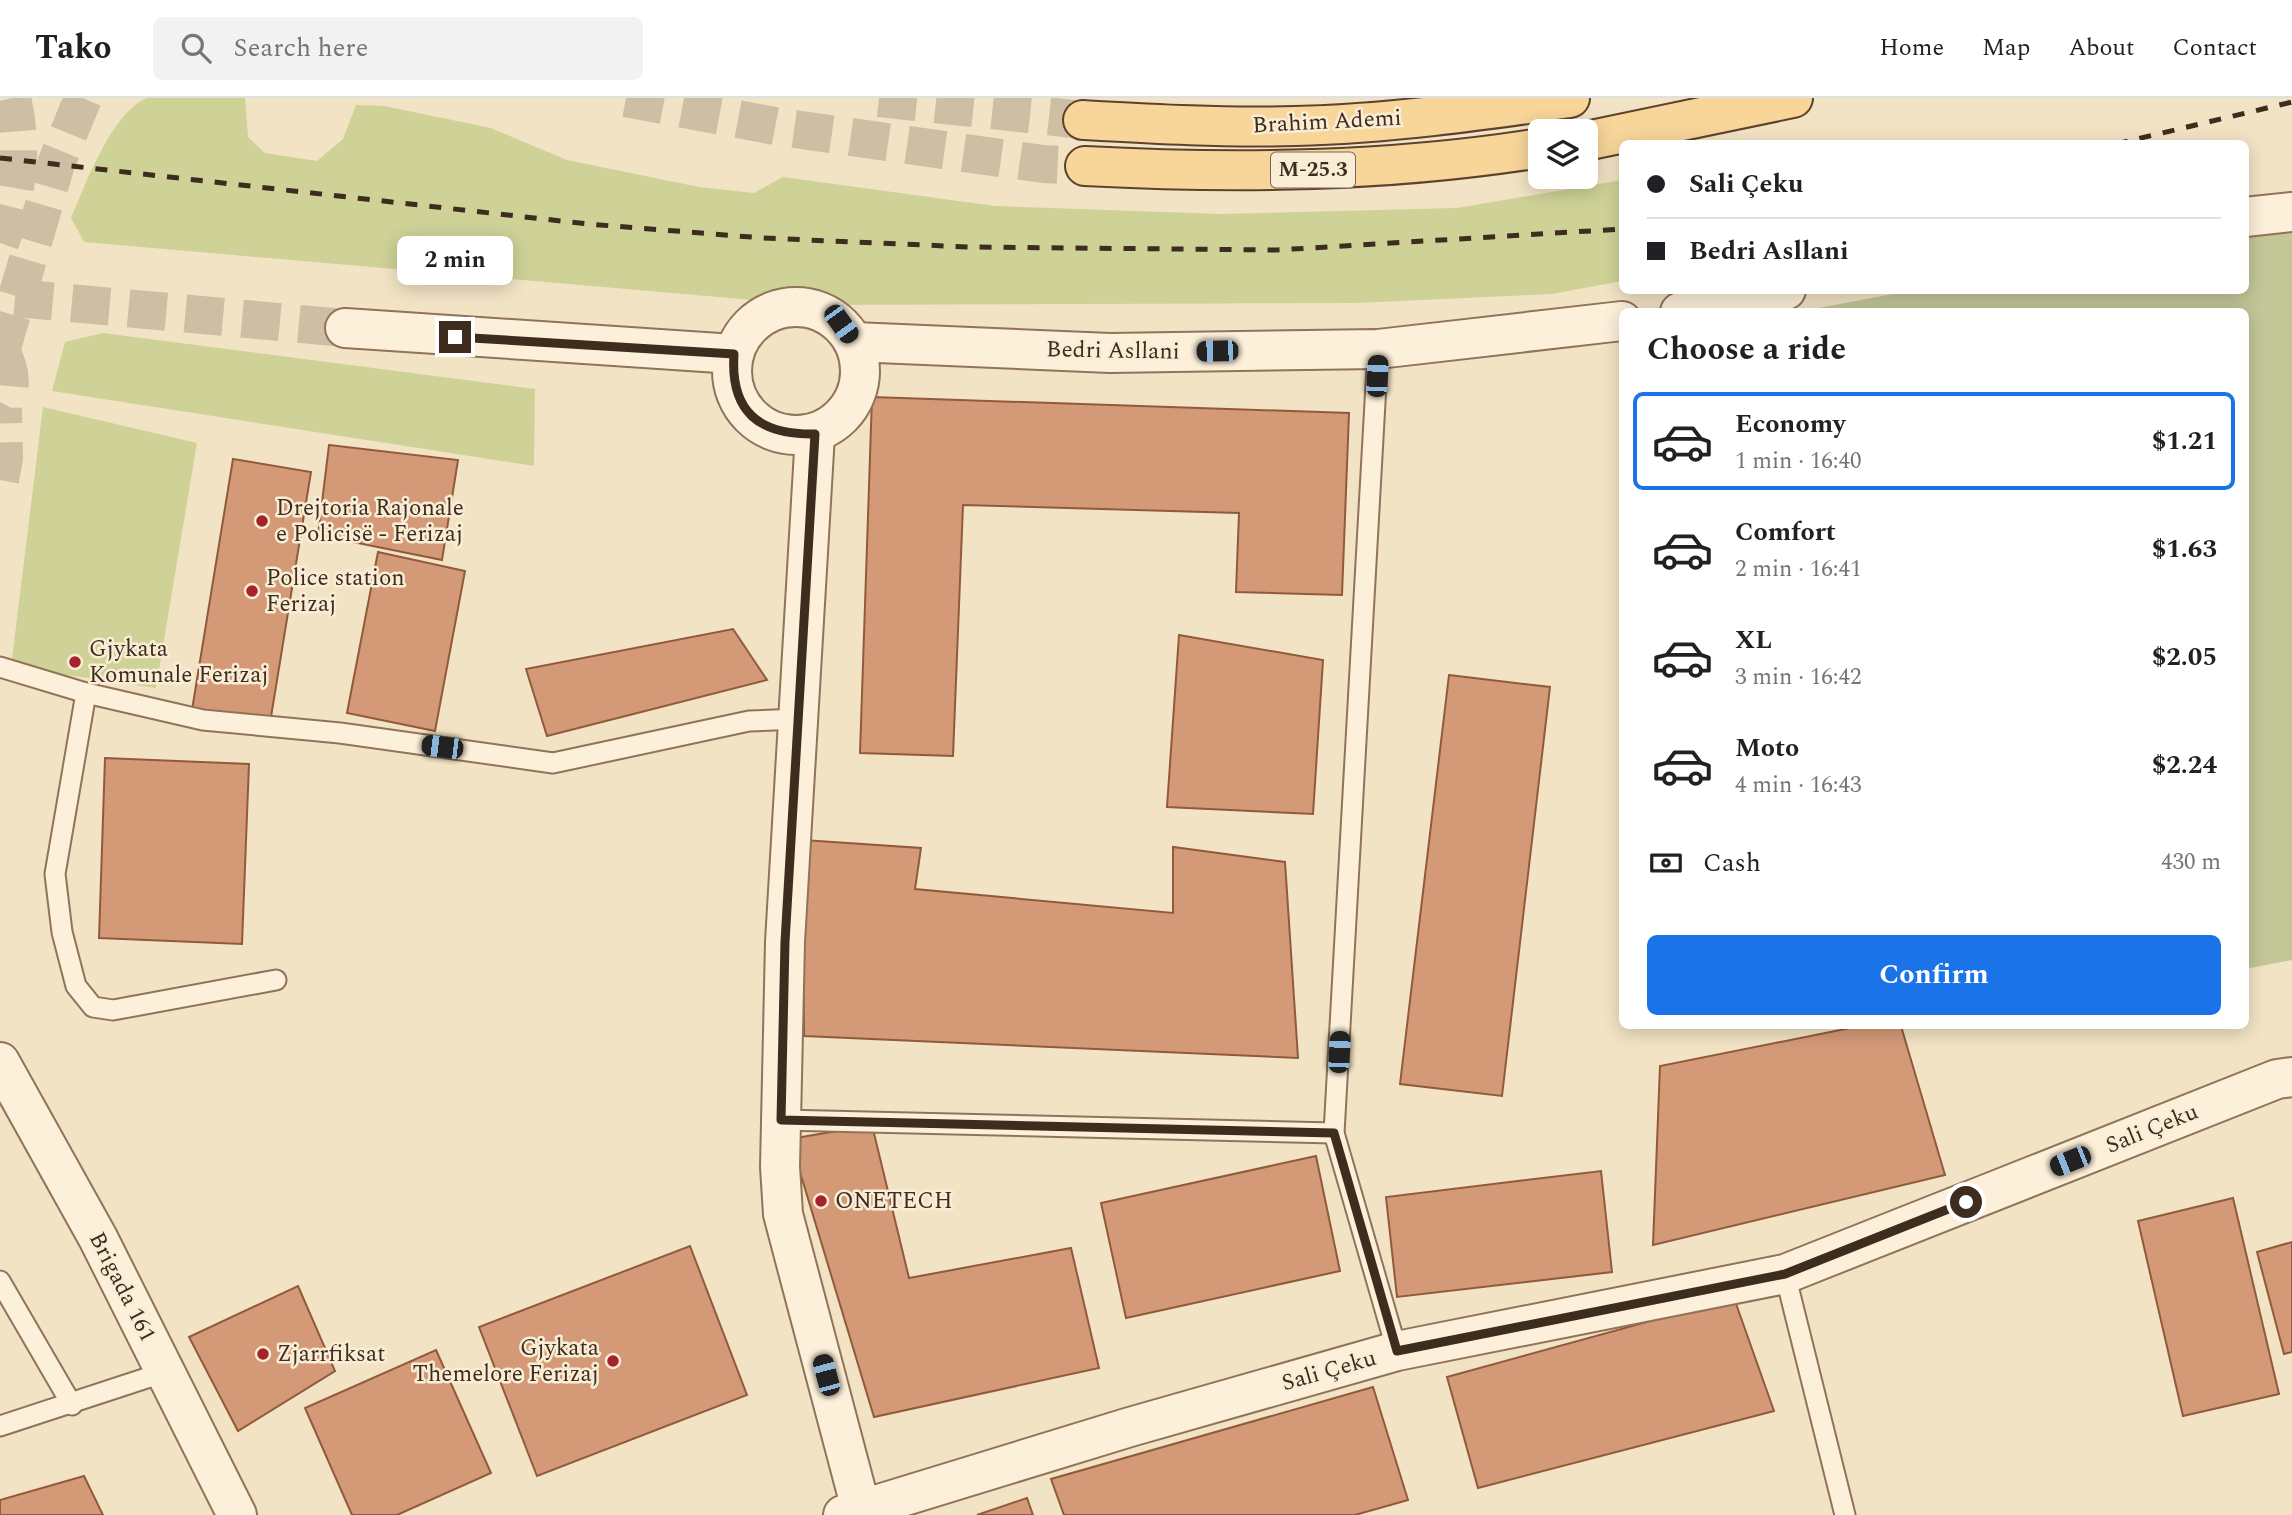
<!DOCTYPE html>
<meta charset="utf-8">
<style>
:root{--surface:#fff;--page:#f2f2f2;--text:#202124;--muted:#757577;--line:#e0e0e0;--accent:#1a73e8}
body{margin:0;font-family:Spectral,serif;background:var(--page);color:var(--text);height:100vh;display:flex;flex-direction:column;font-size:26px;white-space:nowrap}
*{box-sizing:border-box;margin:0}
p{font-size:23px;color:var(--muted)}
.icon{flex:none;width:38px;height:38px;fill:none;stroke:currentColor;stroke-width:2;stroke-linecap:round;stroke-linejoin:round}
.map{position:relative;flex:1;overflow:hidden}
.side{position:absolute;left:1619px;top:210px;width:630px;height:721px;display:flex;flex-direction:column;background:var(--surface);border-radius:10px;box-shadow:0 4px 18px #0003}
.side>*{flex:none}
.hud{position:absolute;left:1619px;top:42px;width:630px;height:154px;border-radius:10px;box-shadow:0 4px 18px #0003;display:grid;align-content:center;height:154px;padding:0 28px;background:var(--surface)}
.controls{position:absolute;left:1528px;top:21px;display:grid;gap:14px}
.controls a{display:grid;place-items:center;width:70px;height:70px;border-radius:10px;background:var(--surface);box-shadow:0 4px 18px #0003;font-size:35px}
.end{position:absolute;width:32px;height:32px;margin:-16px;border:9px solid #3e2c1e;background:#fff;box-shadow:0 0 0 4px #fff}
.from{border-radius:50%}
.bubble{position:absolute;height:49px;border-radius:10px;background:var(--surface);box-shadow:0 4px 18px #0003;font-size:23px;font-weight:700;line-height:49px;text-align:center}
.car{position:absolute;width:21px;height:42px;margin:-21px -10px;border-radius:9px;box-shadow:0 0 5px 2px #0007;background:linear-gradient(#222 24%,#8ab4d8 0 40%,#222 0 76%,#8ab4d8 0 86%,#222 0)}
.hud b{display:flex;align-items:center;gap:24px;height:66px;font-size:26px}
.hud b+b{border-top:2px solid var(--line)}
.hud i{width:18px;height:18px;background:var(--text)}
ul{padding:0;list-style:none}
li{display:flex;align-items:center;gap:21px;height:98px;margin:0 14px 10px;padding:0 14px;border:4px solid transparent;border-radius:10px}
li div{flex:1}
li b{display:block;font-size:26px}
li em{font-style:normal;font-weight:700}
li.active{border-color:var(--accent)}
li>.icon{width:63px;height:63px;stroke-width:1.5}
h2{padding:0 28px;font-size:32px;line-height:84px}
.pay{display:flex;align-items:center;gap:18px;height:77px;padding:0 28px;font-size:26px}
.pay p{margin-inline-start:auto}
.button{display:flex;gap:14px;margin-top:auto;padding:14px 28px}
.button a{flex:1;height:80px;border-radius:10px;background:var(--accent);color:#fff;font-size:28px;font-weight:700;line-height:80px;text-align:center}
header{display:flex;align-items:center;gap:42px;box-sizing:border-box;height:98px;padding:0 35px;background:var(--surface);border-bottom:2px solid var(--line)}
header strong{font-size:33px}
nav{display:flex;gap:38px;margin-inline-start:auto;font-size:24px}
.search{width:490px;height:63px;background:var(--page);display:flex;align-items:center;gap:18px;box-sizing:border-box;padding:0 24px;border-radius:10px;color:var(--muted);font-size:26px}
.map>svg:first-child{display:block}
.green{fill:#ced297}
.cemetery{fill:#c3c697}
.building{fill:#d49977;stroke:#915a3c;stroke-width:2}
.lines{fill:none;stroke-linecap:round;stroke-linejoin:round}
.minor-tunnel{stroke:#cebea4;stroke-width:38;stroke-dasharray:38 19;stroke-linecap:butt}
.tertiary-tunnel{stroke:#cebea4;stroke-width:38;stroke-dasharray:38 19;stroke-linecap:butt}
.primary-tunnel{stroke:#cebea4;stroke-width:38;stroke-dasharray:38 19;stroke-linecap:butt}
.service-casing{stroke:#907359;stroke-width:23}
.minor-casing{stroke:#907359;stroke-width:42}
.tertiary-casing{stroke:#907359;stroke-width:42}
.primary-casing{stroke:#5d412d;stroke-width:42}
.service{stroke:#fcf0da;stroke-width:19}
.minor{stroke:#fcf0da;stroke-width:38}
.tertiary{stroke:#fcf0da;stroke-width:38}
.primary{stroke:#f8d69a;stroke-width:38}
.rail{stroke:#3e2c1e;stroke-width:5;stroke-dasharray:12 12;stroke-linecap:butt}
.route{stroke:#3e2c1e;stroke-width:9}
.poi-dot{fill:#a5232a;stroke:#f9edd6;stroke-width:2.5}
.labels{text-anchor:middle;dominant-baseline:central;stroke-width:5;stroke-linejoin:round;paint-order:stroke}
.shield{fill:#f9edd6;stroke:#766655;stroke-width:2}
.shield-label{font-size:21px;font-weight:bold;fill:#3e2c1e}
.street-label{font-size:23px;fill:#3e2c1e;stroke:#f9edd6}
.poi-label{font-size:23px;fill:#3e2c1e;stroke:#f9edd6;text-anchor:start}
</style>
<header>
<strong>Tako</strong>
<div class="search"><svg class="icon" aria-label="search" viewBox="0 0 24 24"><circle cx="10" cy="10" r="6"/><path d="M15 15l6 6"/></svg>Search here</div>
<nav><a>Home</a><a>Map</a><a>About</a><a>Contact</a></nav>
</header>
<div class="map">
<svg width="2292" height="1417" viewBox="0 0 2292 1417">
<rect width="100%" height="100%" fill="#f2e3c5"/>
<g class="green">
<path d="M147,0H245L248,39L265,55L317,63L343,41L356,7L384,8L491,30L567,62L699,89L754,95L783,79L995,108L1220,116L1457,110L1622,82V183L1552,196L1356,205L810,207L84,144L71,120C86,86 111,15 147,0Z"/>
<polygon points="103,235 535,291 534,368 52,293 65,244"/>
<polygon points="43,309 197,345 156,590 11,569"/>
</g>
<polygon class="cemetery" points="2292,135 2292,862 2245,871 2245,214 1797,214 1909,193 2245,192 2245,136"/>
<g class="building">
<polygon points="872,299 1349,315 1342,497 1236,494 1239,415 963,407 953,658 860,655"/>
<polygon points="329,347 458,362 442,462 318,437"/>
<polygon points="233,361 311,374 270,625 192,612"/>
<polygon points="378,454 465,473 435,633 347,615"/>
<polygon points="733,531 767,582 547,638 526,571"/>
<polygon points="1179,537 1323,562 1313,716 1167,709"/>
<polygon points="1449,577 1550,589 1502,998 1400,986"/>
<polygon points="105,660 249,666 242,846 99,840"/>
<polygon points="803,742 921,750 915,791 1173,815 1173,749 1285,764 1298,960 804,938"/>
<polygon points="1860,928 1901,928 1945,1077 1653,1147 1660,968"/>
<polygon points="872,1027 909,1180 1071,1150 1099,1270 874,1319 790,1041"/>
<polygon points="1316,1058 1340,1173 1126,1220 1101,1105"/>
<polygon points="1601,1073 1612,1174 1397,1199 1386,1099"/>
<polygon points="2233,1100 2279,1296 2183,1318 2138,1123"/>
<polygon points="2292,1144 2292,1254 2284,1256 2257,1154"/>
<polygon points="690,1148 747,1297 537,1378 479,1229"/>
<polygon points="298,1188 335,1273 238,1333 189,1239"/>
<polygon points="1734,1200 1774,1313 1478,1390 1447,1279"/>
<polygon points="436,1252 491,1375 397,1417 352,1417 305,1310"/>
<polygon points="1373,1289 1408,1402 1355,1417 1064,1417 1051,1381"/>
<polygon points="84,1378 103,1417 0,1417 0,1402"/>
<polygon points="1027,1400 1033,1417 977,1417"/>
</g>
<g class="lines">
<polyline class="minor-tunnel" points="15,200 345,230"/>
<polyline class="tertiary-tunnel" points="0,382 4,360 3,310"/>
<g class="primary-tunnel">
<polyline points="626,0 780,29 1043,66 1085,68"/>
<polyline points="879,0 1083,22"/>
<path d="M0,145C18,94 24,52 12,0"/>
<path d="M0,252C12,272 14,294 0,313"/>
<polyline points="1,253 56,66 83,0"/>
</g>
<g class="service-casing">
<g id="service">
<polyline points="1378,251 1334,1035 1397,1253"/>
<polyline points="0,569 86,595 203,622 340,635 553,665 749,623 799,621"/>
<polyline points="86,595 55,776 62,834 76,888 93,909 113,912 276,882"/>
<polyline points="781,1022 1334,1035"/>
<polyline points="1785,1176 1845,1417"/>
<polyline points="0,1183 72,1307"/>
<polyline points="0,1328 165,1274"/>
</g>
</g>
<g class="minor-casing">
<g id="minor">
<polyline points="2245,119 2292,114"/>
<circle cx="796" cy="273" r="64"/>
<polyline points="1680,214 1786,192"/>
<polyline points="345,230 734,256"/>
<polyline points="854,244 1110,255 1378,251 1622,223"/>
<polyline points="815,336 785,844 780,1069 783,1116 861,1411"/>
<polyline points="843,1417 1130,1329 1397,1253 1785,1176 2277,981 2292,979"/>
</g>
</g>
<g class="tertiary-casing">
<polyline id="tertiary" points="0,964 98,1140 237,1417"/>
</g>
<g class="primary-casing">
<g id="primary">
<path d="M1083,22C1154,26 1224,30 1295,28C1387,26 1479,13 1570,0"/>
<polyline points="1586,43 1793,0"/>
<path d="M1085,68C1238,76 1389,74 1540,50"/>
</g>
</g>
<use href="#service" class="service"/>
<use href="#minor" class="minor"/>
<use href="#tertiary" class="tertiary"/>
<use href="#primary" class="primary"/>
<g class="rail">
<polyline points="2116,46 2292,4"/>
<polyline points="0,60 588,126 763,140 969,149 1277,152 1622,131"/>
</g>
</g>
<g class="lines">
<path class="route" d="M455,239L734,256C730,314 759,337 815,336L785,844L781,1022L1334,1035L1397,1253L1785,1176L1966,1104"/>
</g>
<g class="poi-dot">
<circle cx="262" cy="423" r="7"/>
<circle cx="252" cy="493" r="7"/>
<circle cx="75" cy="564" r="7"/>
<circle cx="821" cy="1103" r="7"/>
<circle cx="263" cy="1256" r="7"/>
<circle cx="613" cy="1263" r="7"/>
</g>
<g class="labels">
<rect class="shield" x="1271" y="54.5" width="84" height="35" rx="5"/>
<g class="shield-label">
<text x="1313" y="72">M-25.3</text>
</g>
<g class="street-label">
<text transform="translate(1327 24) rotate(-3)">Brahim Ademi</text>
<text transform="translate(1113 253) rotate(1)">Bedri Asllani</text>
<text transform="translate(2152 1031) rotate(-22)">Sali Çeku</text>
<text transform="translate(122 1189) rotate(63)">Brigada 161</text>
<text transform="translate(1329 1273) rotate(-16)">Sali Çeku</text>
</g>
<g class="poi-label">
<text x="276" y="410">Drejtoria Rajonale<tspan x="276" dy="26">e Policisë - Ferizaj</tspan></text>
<text x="266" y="480">Police station<tspan x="266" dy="26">Ferizaj</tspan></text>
<text x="89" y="551">Gjykata<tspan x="89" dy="26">Komunale Ferizaj</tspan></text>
<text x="835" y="1103">ONETECH</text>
<text x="599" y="1250" text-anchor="end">Gjykata<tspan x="599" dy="26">Themelore Ferizaj</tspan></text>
<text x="277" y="1256">Zjarrfiksat</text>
</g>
</g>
</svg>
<div class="controls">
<a><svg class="icon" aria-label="layers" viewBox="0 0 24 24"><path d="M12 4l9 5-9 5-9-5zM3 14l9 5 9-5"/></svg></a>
</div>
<i class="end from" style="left:1966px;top:1104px"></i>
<i class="end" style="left:455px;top:239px"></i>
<div class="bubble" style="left:397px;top:138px;width:116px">2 min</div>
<i class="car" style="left:841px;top:226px;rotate:144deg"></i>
<i class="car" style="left:1217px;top:253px;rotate:269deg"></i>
<i class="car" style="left:1377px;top:278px;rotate:3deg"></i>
<i class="car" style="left:442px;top:649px;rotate:277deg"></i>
<i class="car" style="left:1339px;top:954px;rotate:3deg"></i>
<i class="car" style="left:2070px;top:1063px;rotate:248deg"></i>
<i class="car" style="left:826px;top:1277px;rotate:345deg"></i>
<div class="hud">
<b><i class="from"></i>Sali Çeku</b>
<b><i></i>Bedri Asllani</b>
</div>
<section class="side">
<h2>Choose a ride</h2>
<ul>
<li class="active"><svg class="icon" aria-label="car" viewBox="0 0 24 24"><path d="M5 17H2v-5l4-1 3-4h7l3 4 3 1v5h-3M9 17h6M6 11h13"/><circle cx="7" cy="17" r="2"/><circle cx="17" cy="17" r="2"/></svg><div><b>Economy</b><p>1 min · 16:40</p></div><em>$1.21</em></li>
<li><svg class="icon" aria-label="car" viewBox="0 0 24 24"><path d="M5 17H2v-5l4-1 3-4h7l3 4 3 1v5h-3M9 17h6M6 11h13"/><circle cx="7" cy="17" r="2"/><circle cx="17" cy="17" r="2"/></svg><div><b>Comfort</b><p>2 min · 16:41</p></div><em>$1.63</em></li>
<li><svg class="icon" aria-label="car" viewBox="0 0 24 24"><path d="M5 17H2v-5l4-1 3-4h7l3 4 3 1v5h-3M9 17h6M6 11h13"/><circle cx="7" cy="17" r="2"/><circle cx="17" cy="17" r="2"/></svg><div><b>XL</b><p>3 min · 16:42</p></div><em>$2.05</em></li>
<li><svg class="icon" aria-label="car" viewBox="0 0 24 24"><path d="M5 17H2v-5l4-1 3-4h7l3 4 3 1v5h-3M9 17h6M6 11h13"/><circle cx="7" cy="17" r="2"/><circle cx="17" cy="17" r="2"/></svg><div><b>Moto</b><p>4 min · 16:43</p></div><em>$2.24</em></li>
</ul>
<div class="pay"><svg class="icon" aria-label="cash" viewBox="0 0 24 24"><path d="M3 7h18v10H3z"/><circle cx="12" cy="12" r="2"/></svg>Cash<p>430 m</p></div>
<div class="button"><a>Confirm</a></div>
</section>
</div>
